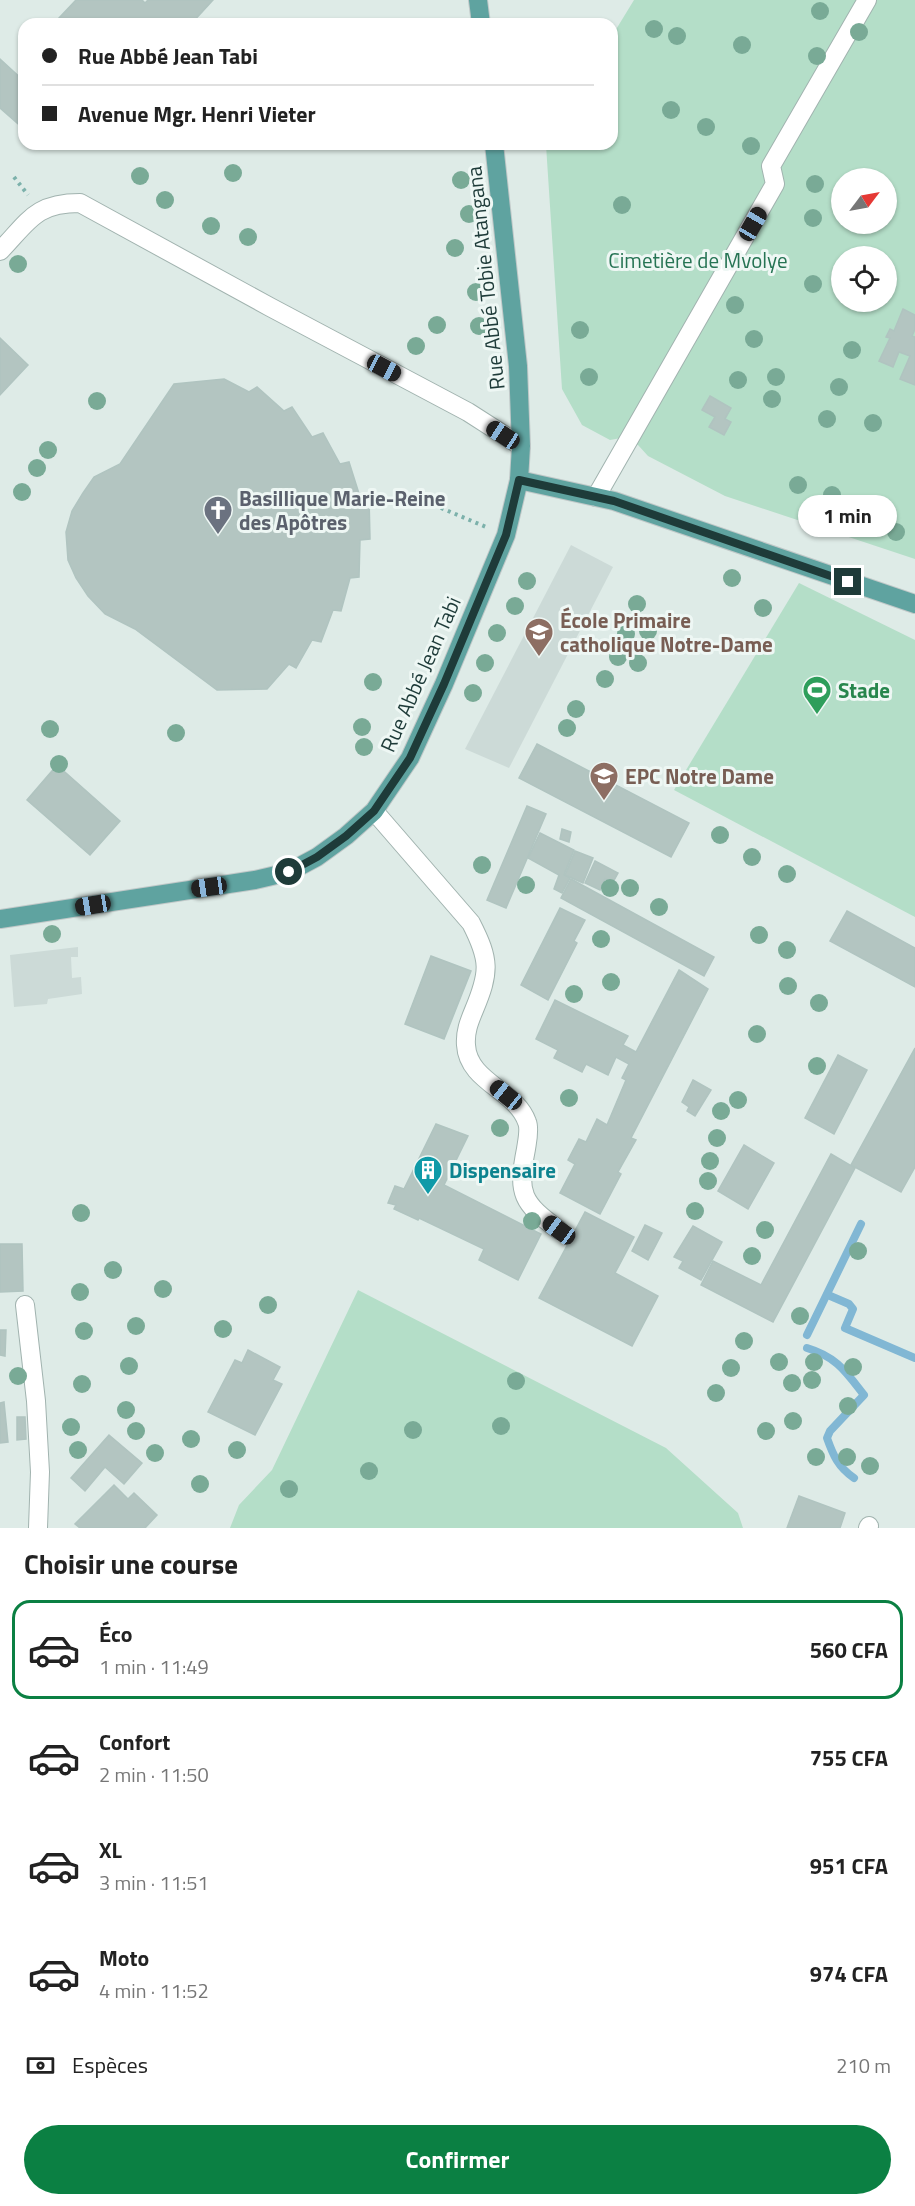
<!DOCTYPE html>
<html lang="fr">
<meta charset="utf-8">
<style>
:root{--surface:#fff;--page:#f2f2f2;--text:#222;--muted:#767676;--line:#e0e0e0;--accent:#0b8043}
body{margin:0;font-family:"Titillium Web",sans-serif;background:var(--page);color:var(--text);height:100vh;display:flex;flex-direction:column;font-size:22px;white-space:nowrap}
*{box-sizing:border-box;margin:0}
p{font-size:20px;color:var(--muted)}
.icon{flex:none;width:33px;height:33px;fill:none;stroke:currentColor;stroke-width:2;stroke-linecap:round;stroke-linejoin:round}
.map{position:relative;height:1528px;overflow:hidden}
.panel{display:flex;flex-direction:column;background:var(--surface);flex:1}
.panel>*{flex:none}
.guide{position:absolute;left:18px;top:18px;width:600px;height:132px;border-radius:18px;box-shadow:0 2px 4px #0004;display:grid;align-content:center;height:132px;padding:0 24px;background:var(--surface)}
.needle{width:39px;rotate:58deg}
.tools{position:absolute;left:831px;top:168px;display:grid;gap:12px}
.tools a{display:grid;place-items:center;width:66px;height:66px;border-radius:50%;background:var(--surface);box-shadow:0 2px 4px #0004;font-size:30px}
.end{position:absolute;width:27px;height:27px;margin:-14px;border:8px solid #1e3b39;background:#fff;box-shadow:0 0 0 3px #fff}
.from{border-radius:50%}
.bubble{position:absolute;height:42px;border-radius:21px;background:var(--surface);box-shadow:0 2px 4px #0004;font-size:20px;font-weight:700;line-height:42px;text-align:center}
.car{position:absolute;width:18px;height:36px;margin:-18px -9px;border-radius:8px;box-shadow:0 0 4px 2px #0007;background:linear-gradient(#222 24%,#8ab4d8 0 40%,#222 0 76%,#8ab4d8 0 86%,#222 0)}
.guide b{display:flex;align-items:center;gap:21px;height:57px;font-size:22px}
.guide b+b{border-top:2px solid var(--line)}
.guide i{width:15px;height:15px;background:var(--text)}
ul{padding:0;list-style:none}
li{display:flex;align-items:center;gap:18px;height:99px;margin:0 12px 9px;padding:0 12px;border:3px solid transparent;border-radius:18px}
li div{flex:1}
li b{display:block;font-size:22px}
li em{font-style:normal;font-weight:700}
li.on{border-color:var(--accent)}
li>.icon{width:54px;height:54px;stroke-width:1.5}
h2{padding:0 24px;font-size:27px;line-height:72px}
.pay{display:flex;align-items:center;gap:15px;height:66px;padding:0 24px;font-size:22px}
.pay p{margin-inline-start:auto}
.action{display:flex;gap:12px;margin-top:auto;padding:12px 24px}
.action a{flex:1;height:69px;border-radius:36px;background:var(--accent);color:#fff;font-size:24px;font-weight:700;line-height:69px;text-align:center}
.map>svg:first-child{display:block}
.built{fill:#ccdad7}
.green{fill:#b4dec8;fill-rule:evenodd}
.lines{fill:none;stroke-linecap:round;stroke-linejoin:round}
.stream{stroke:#81b7d4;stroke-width:8}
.building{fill:#b3c5c1;stroke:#b0c4c0;stroke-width:1.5}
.minor-casing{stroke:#a1b3af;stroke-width:20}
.major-casing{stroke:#c0c8c8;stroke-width:20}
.path{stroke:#7cb1ab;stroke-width:4;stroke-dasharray:3 4.5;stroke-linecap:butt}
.minor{stroke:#fff;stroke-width:18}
.major{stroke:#5fa3a0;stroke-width:18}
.tree{fill:#79aa96}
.route{stroke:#1e3b39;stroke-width:8}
.labels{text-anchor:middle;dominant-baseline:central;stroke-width:6;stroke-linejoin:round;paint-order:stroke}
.park-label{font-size:21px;fill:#267454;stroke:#eef7f4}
.street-label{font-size:21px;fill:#1e3b39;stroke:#eef7f4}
.worship-label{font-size:21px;font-weight:bold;fill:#5b616d;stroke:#eef7f4;text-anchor:start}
.education-label{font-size:21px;font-weight:bold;fill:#785e54;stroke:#eef7f4;text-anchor:start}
.leisure-label{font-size:21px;font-weight:bold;fill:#27864d;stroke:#eef7f4;text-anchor:start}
.culture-label{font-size:21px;font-weight:bold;fill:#0d838f;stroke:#eef7f4;text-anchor:start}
</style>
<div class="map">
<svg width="915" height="1528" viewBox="0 0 915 1528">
<rect width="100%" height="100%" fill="#deebe7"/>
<g class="built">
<polygon points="571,545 613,567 509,768 465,749"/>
<polygon points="78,947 78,957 71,957 72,978 81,977 82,994 48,999 47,1004 14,1007 10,955"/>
</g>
<g class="green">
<path d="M634,0H915V559L725,496L648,456L638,445L621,438L610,440L582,425L562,389L546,145L612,144V36ZM842,178H886V224H842ZM842,256H886V302H842Z"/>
<polygon points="799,583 915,640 915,917 674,790"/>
<polygon points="358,1290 666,1448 738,1513 743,1528 230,1528 239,1505 272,1470"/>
</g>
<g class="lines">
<g class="stream">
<polyline points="828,1295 849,1304 853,1309 845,1328 915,1358"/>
<polyline points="807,1335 861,1224"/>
<path d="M807,1348C837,1357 846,1372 864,1395L830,1431L827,1438C833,1455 838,1467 854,1478"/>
</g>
</g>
<g class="building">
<polygon points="76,0 142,0 145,3 148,0 213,0 191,24 65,24 59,18"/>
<polygon points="0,59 24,81 24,129 0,108"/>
<polygon points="903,309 915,315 915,329 912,336 915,337 915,385 900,379 910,356 899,352 893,367 879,361 890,338 886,337 890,329 894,331"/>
<polygon points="0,338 28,365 0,395"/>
<polygon points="224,379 249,392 257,387 284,411 292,407 312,437 323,433 340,464 349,462 361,500 369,497 370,539 360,540 359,577 350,578 341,611 333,610 321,642 312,640 296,668 289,664 267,689 217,690 135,629 105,614 88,596 76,578 68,560 66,532 72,511 83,493 94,477 120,464 174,384"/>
<polygon points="710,396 731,408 725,419 731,422 724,435 709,427 715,417 702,410"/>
<polygon points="537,744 689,823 671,857 519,778"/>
<polygon points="57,765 120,821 90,855 27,800"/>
<polygon points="527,806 546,814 506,908 487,900"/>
<polygon points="562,829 571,832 569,842 560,839"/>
<polygon points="540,833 574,850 564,875 570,878 562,893 554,889 559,875 528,858"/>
<polygon points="575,851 593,858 583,883 565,875"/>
<polygon points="595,861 618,873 612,884 605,879 600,890 585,883"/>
<polygon points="571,879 714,957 704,976 561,898"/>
<polygon points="560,908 585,920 574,941 577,943 548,1000 521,985"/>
<polygon points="847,911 915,948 915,987 830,941"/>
<polygon points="431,956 471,971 444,1039 405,1024"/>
<polygon points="679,970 708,989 631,1138 636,1140 618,1172 621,1174 600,1214 560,1193 575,1164 568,1160 579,1139 586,1142 597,1119 607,1125 626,1080 622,1078 629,1064 616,1057 608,1075 586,1064 582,1072 554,1058 558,1050 536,1039 555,1000 628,1036 623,1045 636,1052"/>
<polygon points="915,1048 915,1167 901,1192 851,1165"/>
<polygon points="838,1055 867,1070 834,1134 805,1118"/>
<polygon points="693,1080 711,1090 695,1116 687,1111 689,1107 682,1102"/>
<polygon points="436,1124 468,1136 444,1185 541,1234 518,1280 479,1260 484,1249 419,1218 418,1220 394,1209 396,1205 388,1203 395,1186 404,1189"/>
<polygon points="744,1145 774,1163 748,1209 718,1191"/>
<polygon points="831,1154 855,1168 773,1322 701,1285 713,1261 761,1285"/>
<polygon points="585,1212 634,1237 615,1273 658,1296 632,1346 539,1298"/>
<polygon points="645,1225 662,1233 648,1260 632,1251"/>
<polygon points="693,1226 722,1242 701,1280 679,1268 683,1261 674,1257"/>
<polygon points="0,1244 22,1244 23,1291 0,1292"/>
<polygon points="0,1330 6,1330 5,1356 0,1355"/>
<polygon points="248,1350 280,1367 273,1380 282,1384 255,1435 208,1412 235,1360 242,1363"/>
<polygon points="4,1402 8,1442 0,1443 0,1403"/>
<polygon points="17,1417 25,1417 26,1439 17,1440"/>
<polygon points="109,1435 142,1463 124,1484 105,1467 85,1491 71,1478"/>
<polygon points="114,1485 128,1499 134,1493 157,1515 145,1528 80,1528 75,1524"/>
<polygon points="799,1496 845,1513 840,1528 787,1528"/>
</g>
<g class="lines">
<g class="minor-casing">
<g id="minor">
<path d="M0,251C29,221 35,203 80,203L270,307L468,412L521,446"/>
<polyline points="596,497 775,184 771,166 867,0"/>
<path d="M374,811L471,923C490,960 490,972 474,1010C469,1022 465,1032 466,1045C468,1082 516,1090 527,1122C530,1129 527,1142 526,1149C517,1194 522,1203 559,1230"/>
<polyline points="25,1305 36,1401 40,1472 38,1528"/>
<polyline points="868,1528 869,1526"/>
</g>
</g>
<g class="major-casing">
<g id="major">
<polyline points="478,0 481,24"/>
<polyline points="519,480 614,501 915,604"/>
<polyline points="0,919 255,880 289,872 317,857 346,836 374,811 410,758 444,684 506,535 519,480 521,446 518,366 494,144"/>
</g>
</g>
<g class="path">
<polyline points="14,177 28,195"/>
<polyline points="434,505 486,527"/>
</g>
<use href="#minor" class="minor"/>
<use href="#major" class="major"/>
</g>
<g class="tree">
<circle cx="820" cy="11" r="9"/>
<circle cx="654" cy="29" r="9"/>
<circle cx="859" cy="32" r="9"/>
<circle cx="677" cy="36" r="9"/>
<circle cx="742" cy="45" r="9"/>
<circle cx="817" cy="56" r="9"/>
<circle cx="671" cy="110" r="9"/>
<circle cx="706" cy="127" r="9"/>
<circle cx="751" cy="146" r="9"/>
<circle cx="233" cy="173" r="9"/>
<circle cx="140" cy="176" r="9"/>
<circle cx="461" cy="180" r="9"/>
<circle cx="815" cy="184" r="9"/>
<circle cx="165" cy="200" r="9"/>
<circle cx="622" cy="205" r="9"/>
<circle cx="469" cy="214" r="9"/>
<circle cx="813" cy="218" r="9"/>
<circle cx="211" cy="226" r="9"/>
<circle cx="248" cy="237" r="9"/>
<circle cx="455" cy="248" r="9"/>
<circle cx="18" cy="264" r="9"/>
<circle cx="813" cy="284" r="9"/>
<circle cx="476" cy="292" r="9"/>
<circle cx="735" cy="305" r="9"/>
<circle cx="437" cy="325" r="9"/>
<circle cx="479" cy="326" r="9"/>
<circle cx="580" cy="330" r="9"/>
<circle cx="754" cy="339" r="9"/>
<circle cx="416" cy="346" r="9"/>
<circle cx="852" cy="350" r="9"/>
<circle cx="589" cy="377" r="9"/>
<circle cx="776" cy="377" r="9"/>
<circle cx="738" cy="380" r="9"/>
<circle cx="839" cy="387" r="9"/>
<circle cx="772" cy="399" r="9"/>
<circle cx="97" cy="401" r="9"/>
<circle cx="827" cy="419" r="9"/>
<circle cx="873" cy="423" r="9"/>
<circle cx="48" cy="450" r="9"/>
<circle cx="37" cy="468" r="9"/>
<circle cx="798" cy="485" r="9"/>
<circle cx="22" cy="492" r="9"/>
<circle cx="832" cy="495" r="9"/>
<circle cx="861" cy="509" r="9"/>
<circle cx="896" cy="532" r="9"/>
<circle cx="732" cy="578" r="9"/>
<circle cx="527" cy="581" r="9"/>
<circle cx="637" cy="604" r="9"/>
<circle cx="515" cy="606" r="9"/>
<circle cx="763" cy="608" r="9"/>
<circle cx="648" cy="631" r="9"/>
<circle cx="497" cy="633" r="9"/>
<circle cx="626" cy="634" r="9"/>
<circle cx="618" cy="657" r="9"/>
<circle cx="485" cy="663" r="9"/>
<circle cx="638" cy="663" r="9"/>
<circle cx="605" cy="679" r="9"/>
<circle cx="373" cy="682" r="9"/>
<circle cx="473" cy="693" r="9"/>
<circle cx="576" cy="709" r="9"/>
<circle cx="362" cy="727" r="9"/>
<circle cx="567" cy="728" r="9"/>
<circle cx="50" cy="729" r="9"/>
<circle cx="176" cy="733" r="9"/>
<circle cx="364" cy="747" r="9"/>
<circle cx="59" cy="764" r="9"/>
<circle cx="720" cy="835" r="9"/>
<circle cx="752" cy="857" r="9"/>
<circle cx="482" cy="865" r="9"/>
<circle cx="787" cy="874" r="9"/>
<circle cx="526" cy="885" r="9"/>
<circle cx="610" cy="888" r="9"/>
<circle cx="630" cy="888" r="9"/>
<circle cx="659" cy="907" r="9"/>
<circle cx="52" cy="934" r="9"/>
<circle cx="759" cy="935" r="9"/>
<circle cx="601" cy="939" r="9"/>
<circle cx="787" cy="950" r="9"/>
<circle cx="611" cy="982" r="9"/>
<circle cx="788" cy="986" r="9"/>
<circle cx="574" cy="994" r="9"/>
<circle cx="819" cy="1003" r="9"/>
<circle cx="757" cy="1034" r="9"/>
<circle cx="817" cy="1066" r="9"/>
<circle cx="569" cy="1098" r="9"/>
<circle cx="738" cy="1100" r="9"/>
<circle cx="721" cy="1111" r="9"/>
<circle cx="500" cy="1128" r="9"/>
<circle cx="717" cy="1138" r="9"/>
<circle cx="710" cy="1161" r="9"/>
<circle cx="708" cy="1181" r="9"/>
<circle cx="695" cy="1211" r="9"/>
<circle cx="81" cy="1213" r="9"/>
<circle cx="532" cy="1221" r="9"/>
<circle cx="765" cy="1230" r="9"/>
<circle cx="858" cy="1251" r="9"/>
<circle cx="752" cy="1256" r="9"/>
<circle cx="113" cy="1270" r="9"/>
<circle cx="163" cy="1289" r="9"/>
<circle cx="80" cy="1292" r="9"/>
<circle cx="268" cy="1305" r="9"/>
<circle cx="800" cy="1316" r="9"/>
<circle cx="136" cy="1326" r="9"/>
<circle cx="223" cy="1329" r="9"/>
<circle cx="84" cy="1331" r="9"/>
<circle cx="744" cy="1341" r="9"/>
<circle cx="779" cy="1362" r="9"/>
<circle cx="814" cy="1362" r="9"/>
<circle cx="129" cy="1366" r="9"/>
<circle cx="853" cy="1367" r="9"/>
<circle cx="731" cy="1368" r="9"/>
<circle cx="18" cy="1376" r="9"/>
<circle cx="812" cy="1380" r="9"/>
<circle cx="516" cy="1381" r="9"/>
<circle cx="792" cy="1383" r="9"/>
<circle cx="82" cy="1384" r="9"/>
<circle cx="716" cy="1393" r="9"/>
<circle cx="848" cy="1406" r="9"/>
<circle cx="126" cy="1410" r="9"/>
<circle cx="793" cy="1421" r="9"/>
<circle cx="501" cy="1426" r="9"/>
<circle cx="71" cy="1427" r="9"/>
<circle cx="413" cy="1430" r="9"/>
<circle cx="136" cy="1431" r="9"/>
<circle cx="766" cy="1431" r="9"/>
<circle cx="191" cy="1439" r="9"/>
<circle cx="78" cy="1450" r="9"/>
<circle cx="237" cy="1450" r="9"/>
<circle cx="155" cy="1453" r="9"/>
<circle cx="816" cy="1457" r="9"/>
<circle cx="847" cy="1457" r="9"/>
<circle cx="870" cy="1466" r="9"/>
<circle cx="369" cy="1471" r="9"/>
<circle cx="200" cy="1484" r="9"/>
<circle cx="289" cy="1489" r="9"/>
</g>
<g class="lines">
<polyline class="route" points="289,872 317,857 346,836 374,811 410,758 444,684 506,535 519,480 614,501 848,582"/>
</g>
<defs>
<g id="church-pin" transform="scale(1.5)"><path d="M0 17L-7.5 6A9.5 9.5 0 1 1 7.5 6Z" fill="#6b7280" stroke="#eef7f4"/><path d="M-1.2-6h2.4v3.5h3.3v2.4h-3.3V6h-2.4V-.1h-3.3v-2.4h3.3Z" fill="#fff"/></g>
<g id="school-pin" transform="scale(1.5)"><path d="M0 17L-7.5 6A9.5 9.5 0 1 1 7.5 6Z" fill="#8d6e63" stroke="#eef7f4"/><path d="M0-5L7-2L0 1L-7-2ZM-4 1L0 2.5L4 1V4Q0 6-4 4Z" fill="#fff"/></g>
<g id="stadium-pin" transform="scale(1.5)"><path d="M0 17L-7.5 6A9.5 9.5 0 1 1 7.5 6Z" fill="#2e9e5b" stroke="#eef7f4"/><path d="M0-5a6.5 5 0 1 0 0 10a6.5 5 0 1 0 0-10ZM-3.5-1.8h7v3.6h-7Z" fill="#fff"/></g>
<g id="building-pin" transform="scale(1.5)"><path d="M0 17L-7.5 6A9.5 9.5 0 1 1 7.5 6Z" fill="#0f9aa8" stroke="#eef7f4"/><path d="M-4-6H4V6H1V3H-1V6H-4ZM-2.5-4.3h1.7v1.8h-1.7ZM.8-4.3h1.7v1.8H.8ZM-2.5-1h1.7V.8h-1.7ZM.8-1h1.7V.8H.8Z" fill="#fff"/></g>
</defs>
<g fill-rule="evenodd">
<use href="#church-pin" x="218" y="510"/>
<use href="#school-pin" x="539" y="632"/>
<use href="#stadium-pin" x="817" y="690"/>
<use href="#school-pin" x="604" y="776"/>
<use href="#building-pin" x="428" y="1170"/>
</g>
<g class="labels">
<g class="park-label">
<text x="698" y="260">Cimetière de Mvolye</text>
</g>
<g class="street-label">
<text transform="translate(485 278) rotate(-96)">Rue Abbé Tobie Atangana</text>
<text transform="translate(420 674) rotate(-66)">Rue Abbé Jean Tabi</text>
</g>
<g class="worship-label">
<text x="239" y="498">Basillique Marie-Reine<tspan x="239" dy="24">des Apôtres</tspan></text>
</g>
<g class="education-label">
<text x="560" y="620">École Primaire<tspan x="560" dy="24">catholique Notre-Dame</tspan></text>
<text x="625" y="776">EPC Notre Dame</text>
</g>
<g class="leisure-label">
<text x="838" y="690">Stade</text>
</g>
<g class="culture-label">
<text x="449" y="1170">Dispensaire</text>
</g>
</g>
</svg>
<div class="tools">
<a><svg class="needle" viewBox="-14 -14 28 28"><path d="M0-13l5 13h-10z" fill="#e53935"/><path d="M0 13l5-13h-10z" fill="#767676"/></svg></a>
<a><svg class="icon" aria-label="locate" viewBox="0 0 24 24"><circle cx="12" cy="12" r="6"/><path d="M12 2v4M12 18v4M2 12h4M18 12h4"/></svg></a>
</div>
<i class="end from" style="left:289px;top:872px"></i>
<i class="end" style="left:848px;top:582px"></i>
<div class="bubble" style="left:798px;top:495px;width:99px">1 min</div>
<i class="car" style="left:753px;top:224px;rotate:30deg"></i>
<i class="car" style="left:384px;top:368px;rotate:118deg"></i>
<i class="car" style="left:503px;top:435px;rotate:303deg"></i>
<i class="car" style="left:209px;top:887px;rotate:262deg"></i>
<i class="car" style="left:93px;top:905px;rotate:261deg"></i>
<i class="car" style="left:506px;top:1095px;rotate:309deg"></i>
<i class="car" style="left:559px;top:1230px;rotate:306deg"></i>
<div class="guide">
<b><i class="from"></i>Rue Abbé Jean Tabi</b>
<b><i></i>Avenue Mgr. Henri Vieter</b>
</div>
</div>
<section class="panel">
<h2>Choisir une course</h2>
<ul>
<li class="on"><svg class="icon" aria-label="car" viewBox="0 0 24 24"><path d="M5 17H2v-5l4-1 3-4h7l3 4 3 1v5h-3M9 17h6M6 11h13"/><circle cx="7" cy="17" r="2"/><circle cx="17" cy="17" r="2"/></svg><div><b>Éco</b><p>1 min · 11:49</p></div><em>560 CFA</em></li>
<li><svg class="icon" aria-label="car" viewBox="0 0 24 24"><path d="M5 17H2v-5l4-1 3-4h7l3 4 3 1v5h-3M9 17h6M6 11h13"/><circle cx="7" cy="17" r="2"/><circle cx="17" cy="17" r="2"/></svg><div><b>Confort</b><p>2 min · 11:50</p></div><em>755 CFA</em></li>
<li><svg class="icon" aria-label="car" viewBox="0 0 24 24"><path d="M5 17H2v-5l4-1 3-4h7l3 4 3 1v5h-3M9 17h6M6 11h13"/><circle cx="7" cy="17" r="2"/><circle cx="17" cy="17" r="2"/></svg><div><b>XL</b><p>3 min · 11:51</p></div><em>951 CFA</em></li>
<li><svg class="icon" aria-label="car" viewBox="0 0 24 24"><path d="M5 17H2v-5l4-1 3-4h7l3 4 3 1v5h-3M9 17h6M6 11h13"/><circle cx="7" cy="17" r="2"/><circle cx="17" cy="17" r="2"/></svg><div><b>Moto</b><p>4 min · 11:52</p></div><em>974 CFA</em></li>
</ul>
<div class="pay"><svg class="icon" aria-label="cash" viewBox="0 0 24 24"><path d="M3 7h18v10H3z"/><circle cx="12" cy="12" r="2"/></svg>Espèces<p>210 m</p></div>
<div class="action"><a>Confirmer</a></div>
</section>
